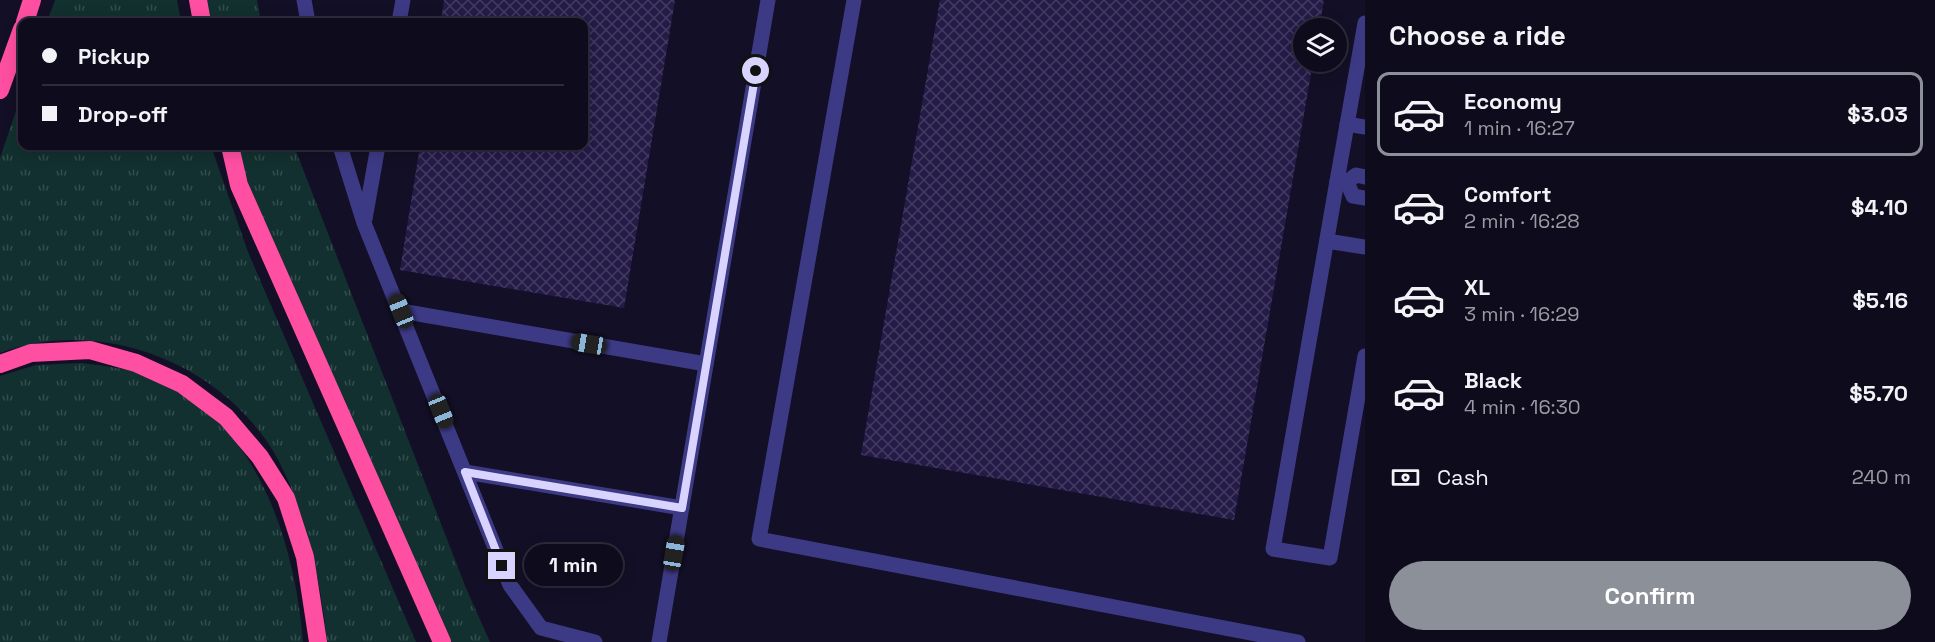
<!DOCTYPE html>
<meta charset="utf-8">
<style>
:root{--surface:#0e0b1c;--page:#171425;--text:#f1f3f6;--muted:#9b9ba3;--line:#2e2b3b;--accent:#8c9099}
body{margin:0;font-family:"Space Grotesk",sans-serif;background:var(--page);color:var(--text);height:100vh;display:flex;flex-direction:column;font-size:22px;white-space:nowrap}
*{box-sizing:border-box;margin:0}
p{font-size:20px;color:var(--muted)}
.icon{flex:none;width:33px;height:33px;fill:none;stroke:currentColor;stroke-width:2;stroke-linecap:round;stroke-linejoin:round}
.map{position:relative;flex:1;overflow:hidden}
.sheet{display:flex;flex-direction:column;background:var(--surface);width:570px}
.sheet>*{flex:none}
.guide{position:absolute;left:18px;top:18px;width:570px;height:132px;border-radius:12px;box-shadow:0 3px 15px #0003,0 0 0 2px var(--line);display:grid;align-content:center;height:132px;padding:0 24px;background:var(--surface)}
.tools{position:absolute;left:1293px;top:18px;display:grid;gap:12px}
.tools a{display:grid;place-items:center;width:54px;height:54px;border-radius:50%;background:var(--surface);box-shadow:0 3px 15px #0003,0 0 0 2px var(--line);font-size:30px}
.end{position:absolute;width:27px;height:27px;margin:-14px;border:8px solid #d9d4ff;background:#111;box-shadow:0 0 0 3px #111}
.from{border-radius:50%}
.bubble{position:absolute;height:42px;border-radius:21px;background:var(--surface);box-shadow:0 3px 15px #0003,0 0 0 2px var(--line);font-size:20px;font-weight:700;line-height:42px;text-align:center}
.car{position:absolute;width:18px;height:36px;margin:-18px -9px;border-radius:8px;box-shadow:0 0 4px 2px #0007;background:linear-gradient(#222 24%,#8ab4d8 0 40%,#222 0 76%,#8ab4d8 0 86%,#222 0)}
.guide b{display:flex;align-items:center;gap:21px;height:57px;font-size:22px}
.guide b+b{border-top:2px solid var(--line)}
.guide i{width:15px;height:15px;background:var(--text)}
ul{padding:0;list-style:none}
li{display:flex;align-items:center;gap:18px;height:84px;margin:0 12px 9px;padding:0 12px;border:3px solid transparent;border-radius:12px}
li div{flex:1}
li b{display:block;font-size:22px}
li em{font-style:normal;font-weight:700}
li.current{border-color:var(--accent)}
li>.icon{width:54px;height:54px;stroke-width:1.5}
h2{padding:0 24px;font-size:27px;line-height:72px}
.pay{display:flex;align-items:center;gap:15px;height:66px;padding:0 24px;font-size:22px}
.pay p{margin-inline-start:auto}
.primary-button{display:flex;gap:12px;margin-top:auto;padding:12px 24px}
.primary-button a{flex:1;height:69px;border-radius:36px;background:var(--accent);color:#fff;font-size:24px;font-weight:700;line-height:69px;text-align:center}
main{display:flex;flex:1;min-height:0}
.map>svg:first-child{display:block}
.grass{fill:url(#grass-tufts)}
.building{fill:url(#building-cross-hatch)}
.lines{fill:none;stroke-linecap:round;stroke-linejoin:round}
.minor{stroke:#3d3a85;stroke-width:15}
.highway{stroke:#ff4fa3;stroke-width:18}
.route{stroke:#d9d4ff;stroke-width:8}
</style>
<main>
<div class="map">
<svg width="1365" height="642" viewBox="0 0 1365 642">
<defs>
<pattern id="grass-tufts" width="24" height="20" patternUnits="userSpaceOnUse" patternTransform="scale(1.5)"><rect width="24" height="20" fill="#12302f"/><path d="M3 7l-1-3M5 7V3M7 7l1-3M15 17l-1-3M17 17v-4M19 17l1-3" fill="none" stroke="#344d4e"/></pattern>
<pattern id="building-cross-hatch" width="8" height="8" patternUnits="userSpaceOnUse" patternTransform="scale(1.5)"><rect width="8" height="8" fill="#241b47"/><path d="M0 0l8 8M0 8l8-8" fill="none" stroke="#433b63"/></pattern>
</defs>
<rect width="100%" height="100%" fill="#130f26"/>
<g class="grass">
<polygon points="55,0 177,0 181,22 47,22"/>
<polygon points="202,0 257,0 261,22 206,22"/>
<path d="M22,93V146H211L248,252L416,642H327C321,580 303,496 268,443C211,359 97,317 0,353V158Z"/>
<polygon points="236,146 294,146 466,588 490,642 445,642 253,198"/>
<path d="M82,363C106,366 131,369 154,378C256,419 295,541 303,642H0V376L36,365Z"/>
</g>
<g class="building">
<polygon points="444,0 675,0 624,308 400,270 420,146 584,146 584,22 441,22"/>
<polygon points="940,0 1324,0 1319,28 1304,28 1304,62 1313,62 1234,520 861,455"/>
</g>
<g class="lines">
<g class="minor">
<polyline points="304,0 308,22"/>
<polyline points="854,0 759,539 1298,642"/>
<polyline points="399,22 403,0"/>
<polyline points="1347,124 1365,127"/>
<polyline points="340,146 364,223 510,585 541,628 595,642"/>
<polyline points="1365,177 1356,175 1347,182 1353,196 1365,198"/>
<polyline points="1337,181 1365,23"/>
<polyline points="1347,182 1337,181 1273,549 1330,558 1365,356"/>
<polyline points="365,219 378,146"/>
<polyline points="1327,241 1365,247"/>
<polyline points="401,311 706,364"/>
<polyline points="465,472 682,508"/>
<polyline points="659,642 768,0"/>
</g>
<g class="highway">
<polyline points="198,0 202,22"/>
<polyline points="25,22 32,0"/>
<polyline points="0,90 22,29"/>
<polyline points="230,146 239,185 442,642"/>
<polyline points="0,364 31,353 90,350 136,363 182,384 226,417 260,457 286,498 305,557 318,642"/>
</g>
</g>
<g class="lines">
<polyline class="route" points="502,566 465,472 682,508 756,71"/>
</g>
</svg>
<div class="tools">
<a><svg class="icon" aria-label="layers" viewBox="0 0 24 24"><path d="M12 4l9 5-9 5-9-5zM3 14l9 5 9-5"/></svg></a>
</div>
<i class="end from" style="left:756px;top:71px"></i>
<i class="end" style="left:502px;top:566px"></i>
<div class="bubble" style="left:524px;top:544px;width:99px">1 min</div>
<i class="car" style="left:401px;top:311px;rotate:338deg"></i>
<i class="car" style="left:589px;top:344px;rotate:280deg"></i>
<i class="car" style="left:441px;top:411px;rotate:158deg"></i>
<i class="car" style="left:674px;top:553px;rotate:10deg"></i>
<div class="guide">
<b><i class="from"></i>Pickup</b>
<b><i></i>Drop-off</b>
</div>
</div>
<section class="sheet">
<h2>Choose a ride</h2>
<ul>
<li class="current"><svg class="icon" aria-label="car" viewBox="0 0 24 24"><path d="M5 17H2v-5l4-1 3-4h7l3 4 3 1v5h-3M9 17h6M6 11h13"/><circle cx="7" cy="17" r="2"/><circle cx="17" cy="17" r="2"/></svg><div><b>Economy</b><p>1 min · 16:27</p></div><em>$3.03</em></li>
<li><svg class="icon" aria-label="car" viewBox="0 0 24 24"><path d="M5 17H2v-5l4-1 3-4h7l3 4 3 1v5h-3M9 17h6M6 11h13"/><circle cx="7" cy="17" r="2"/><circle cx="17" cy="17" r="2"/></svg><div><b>Comfort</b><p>2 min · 16:28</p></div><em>$4.10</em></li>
<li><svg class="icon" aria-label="car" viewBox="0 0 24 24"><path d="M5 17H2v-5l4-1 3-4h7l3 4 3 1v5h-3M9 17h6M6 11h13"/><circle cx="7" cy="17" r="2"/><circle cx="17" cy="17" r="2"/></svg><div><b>XL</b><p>3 min · 16:29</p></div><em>$5.16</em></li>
<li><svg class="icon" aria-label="car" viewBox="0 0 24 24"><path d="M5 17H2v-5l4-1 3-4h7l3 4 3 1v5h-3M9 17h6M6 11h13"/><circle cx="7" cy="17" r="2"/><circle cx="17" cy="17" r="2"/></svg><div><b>Black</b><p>4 min · 16:30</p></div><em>$5.70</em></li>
</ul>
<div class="pay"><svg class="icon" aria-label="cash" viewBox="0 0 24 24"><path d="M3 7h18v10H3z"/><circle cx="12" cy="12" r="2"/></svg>Cash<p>240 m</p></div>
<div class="primary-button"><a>Confirm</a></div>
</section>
</main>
